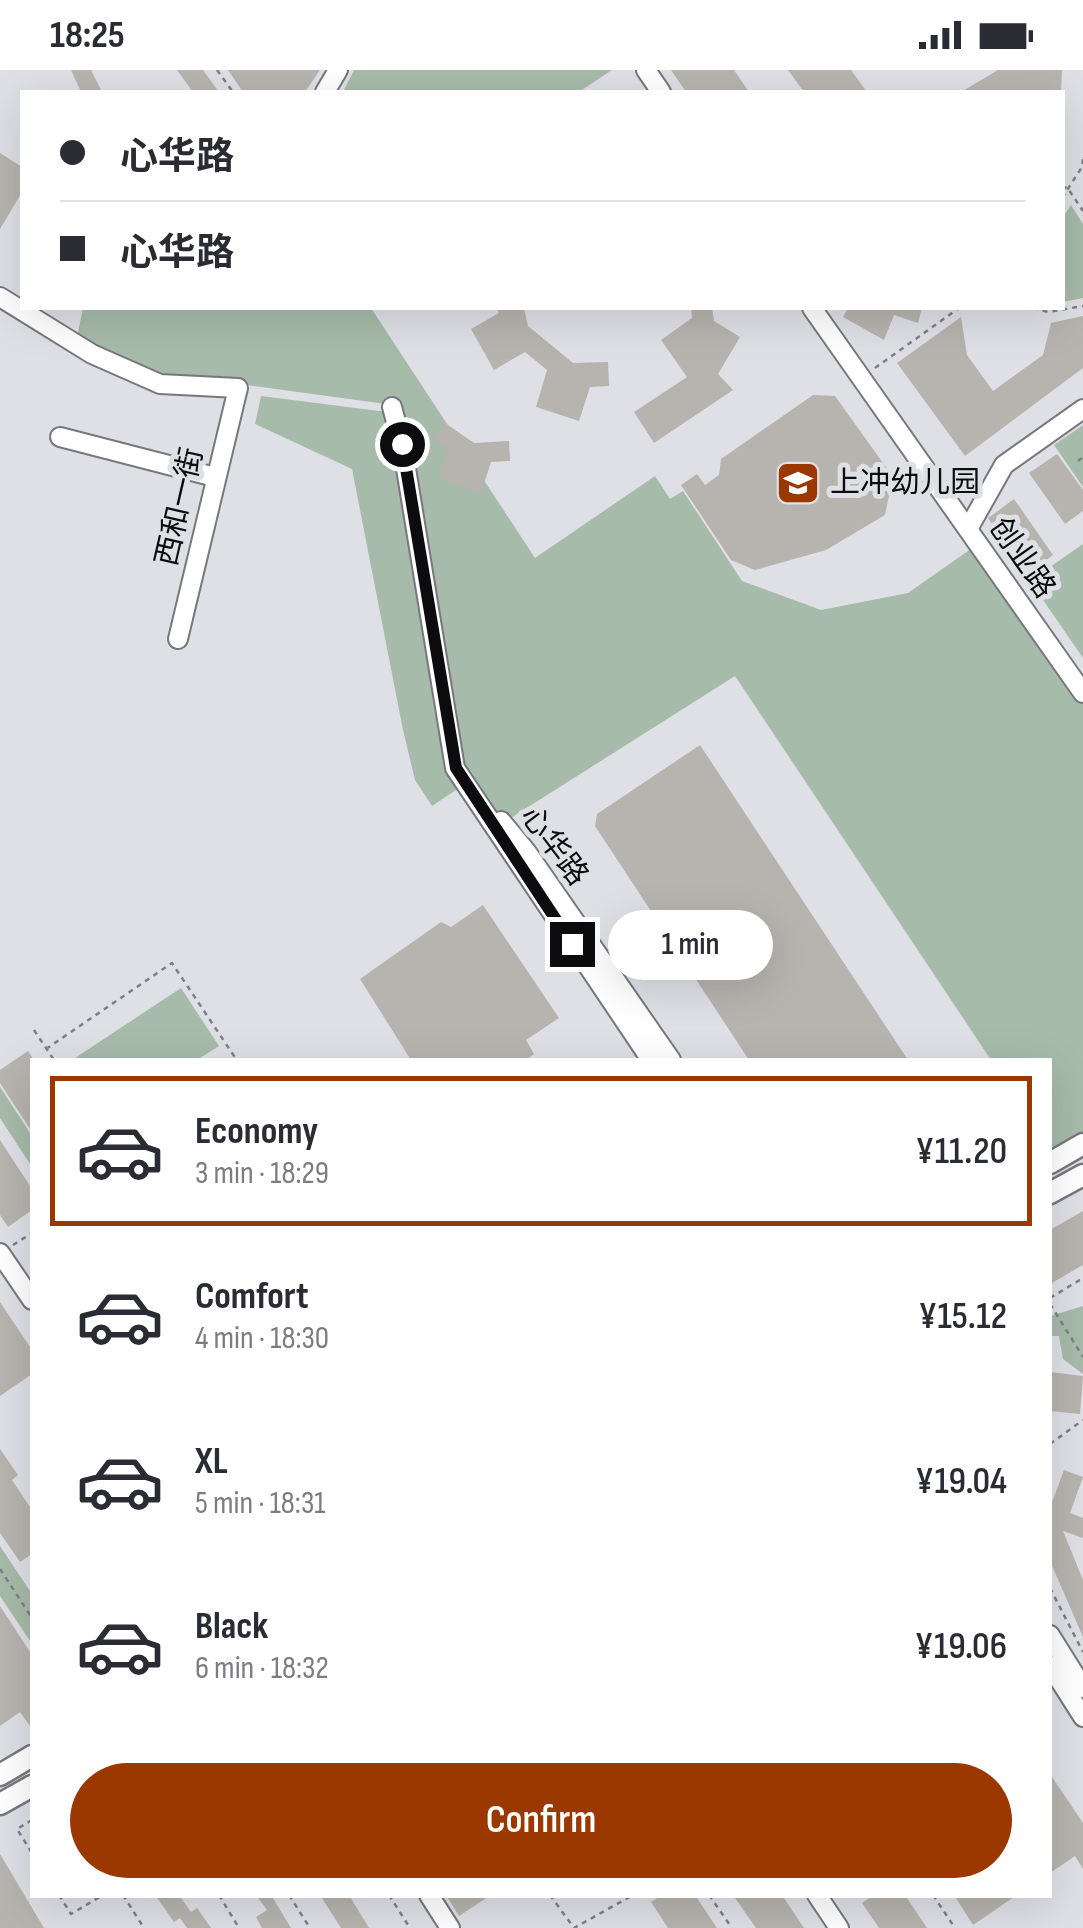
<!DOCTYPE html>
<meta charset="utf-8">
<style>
:root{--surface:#fff;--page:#f7f7f7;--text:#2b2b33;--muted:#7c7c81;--line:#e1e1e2;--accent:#9b3800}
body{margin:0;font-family:"Sofia Sans Condensed","Noto Sans SC",sans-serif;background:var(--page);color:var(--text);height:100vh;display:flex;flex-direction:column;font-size:38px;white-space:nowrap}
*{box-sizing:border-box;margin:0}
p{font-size:32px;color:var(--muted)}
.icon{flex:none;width:55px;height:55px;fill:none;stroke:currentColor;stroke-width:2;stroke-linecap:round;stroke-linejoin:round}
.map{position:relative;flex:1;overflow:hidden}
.side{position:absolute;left:30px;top:988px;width:1022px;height:840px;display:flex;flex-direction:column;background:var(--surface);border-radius:0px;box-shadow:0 10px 40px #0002}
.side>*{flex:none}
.top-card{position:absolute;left:20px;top:20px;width:1045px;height:220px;border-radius:0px;box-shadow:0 10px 40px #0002;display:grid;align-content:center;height:220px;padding:0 40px;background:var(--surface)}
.end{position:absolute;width:45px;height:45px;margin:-22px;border:12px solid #0c0c0e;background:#fff;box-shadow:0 0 0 5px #fff}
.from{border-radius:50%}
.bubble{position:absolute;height:70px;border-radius:35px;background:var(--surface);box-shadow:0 10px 40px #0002;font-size:32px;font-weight:600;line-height:70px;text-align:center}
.top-card b{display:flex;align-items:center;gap:35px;height:95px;font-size:38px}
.top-card b+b{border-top:2px solid var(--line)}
.top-card i{width:25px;height:25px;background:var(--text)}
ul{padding:18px 0 0;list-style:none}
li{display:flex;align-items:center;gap:30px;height:150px;margin:0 20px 15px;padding:0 20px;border:5px solid transparent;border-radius:0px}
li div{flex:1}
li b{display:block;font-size:38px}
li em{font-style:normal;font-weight:600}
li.selected{border-color:var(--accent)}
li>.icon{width:90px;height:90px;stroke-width:1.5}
.primary-button{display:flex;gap:20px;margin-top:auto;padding:20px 40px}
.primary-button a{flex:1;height:115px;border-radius:60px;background:var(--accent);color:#fff;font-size:40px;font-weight:600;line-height:115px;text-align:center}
.status{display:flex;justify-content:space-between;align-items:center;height:70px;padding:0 50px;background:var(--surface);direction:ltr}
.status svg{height:28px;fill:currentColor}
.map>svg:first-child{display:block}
.green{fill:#a7bbaa}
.building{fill:#b7b3ae}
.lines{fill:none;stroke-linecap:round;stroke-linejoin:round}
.minor-casing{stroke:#77777d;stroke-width:22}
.major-casing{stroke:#77777d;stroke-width:25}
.path{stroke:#7f8084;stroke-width:2.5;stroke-dasharray:5 5;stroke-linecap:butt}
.minor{stroke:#fff;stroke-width:18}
.major{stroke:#fff;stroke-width:20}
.route{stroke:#0c0c0e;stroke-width:12}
.labels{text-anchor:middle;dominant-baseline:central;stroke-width:10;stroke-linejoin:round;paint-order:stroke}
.poi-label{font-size:30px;fill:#0c0c0e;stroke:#dfe0e6;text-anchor:start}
.street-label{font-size:30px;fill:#0c0c0e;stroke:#dfe0e6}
</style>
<div class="status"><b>18:25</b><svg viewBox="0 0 49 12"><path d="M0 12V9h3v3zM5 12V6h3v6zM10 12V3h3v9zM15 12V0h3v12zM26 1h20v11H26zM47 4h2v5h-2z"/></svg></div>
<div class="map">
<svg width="1083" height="1858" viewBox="0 0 1083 1858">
<rect width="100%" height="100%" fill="#dfe0e6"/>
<g class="green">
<polygon points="354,0 612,0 579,22 343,22"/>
<polygon points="1071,135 1083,154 1083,228 1063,232 1063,147"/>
<polygon points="83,238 371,238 535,488 655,406 670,429 683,421 742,511 821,540 908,523 978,474 1083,624 1083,1073 1057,1088 1050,1078 1050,990 991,990 735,606 503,753 456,698 393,335 239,314 162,309 76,272"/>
<polygon points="261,326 387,342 396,373 459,718 432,736 415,710 403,660 352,399 255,354"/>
<polygon points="1083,355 1083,417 1054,375"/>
<polygon points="1083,474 1083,588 1030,511"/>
<polygon points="181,918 219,976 197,990 72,990"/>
<polygon points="0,1017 32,1066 32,1097 0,1048"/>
<polygon points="1083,1236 1083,1304 1063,1289 1059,1266 1050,1266 1050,1246"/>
<polygon points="0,1476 32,1524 32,1574 0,1526"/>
</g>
<g class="building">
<polygon points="71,0 91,0 102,22 81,22"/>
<polygon points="177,0 203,0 219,22 193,22"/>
<polygon points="228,0 320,0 305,22 243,22"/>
<polygon points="671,0 734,0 749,22 686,22"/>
<polygon points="788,0 851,0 867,22 804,22"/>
<polygon points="998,0 1062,0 1061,22 961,22"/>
<polygon points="0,83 22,97 22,122 0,159"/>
<polygon points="497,238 524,238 528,256 573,293 608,292 609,316 590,317 579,351 536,337 547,300 525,282 494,300 471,259 499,243"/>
<polygon points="691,238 712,238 714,251 740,267 718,304 733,320 654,373 634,342 687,307 661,270 692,248"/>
<polygon points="848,238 922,238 918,253 894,245 884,270 843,247"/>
<polygon points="1083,246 1083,298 965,386 897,293 961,247 967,285 993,321 1043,285 1051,253"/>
<polygon points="813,325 835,326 893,407 885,445 826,480 755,500 731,490 681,415 697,404 705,415 719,405 721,389"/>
<polygon points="445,353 474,373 509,371 510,391 491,392 481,423 439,409 448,379 434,370"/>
<polygon points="1057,384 1083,420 1083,441 1065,454 1029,403"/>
<polygon points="1014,429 1053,485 1027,504 988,448"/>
<polygon points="700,675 908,990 749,990 595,756 597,744"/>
<polygon points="483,835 559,948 526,970 534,984 526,990 411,990 360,909 441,852 451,857"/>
<polygon points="28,981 32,987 32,1062 0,1013 0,1000"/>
<polygon points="0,1070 32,1119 32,1140 8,1157 0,1145"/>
<polygon points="1083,1141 1083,1195 1050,1214 1050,1160"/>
<polygon points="0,1232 32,1280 32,1304 0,1326"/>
<polygon points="1050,1302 1083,1306 1080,1344 1050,1341"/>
<polygon points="0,1379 18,1405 12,1410 32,1440 32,1484 20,1492 0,1463"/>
<polygon points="1064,1400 1083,1407 1070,1443 1083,1448 1083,1468 1063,1461 1083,1510 1083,1567 1050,1491 1050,1432 1051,1435"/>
<polygon points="0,1536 32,1585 32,1659 20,1642 0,1656"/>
<polygon points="1050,1704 1083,1753 1083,1799 1075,1786 1050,1803"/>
<polygon points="0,1784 44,1858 0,1858"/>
<polygon points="155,1825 179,1825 191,1842 197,1838 211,1858 187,1858 180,1848 174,1852"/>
<polygon points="256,1825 271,1825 291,1858 262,1858 256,1847 267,1840"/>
<polygon points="320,1825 349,1825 369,1858 341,1858"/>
<polygon points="446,1825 491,1825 459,1846"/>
<polygon points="662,1825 695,1825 717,1858 668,1858 651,1832"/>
<polygon points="733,1825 782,1825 804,1858 756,1858"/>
<polygon points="874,1825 905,1825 927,1858 879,1858 862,1833"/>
<polygon points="954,1825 1017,1825 973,1855"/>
</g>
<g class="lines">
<g class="minor-casing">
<g id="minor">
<polyline points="646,0 661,22"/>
<polyline points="325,22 338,0"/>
<polyline points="0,227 92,284 160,314 238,318 178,569"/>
<polyline points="812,238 1083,623"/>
<polyline points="392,337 402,374 455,698 651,990"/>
<polyline points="60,367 215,407"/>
<polyline points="968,459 1004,395 1083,339"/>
<polyline points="501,751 526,781 671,990"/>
<polyline points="0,1183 32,1230"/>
<polyline points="1050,1565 1083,1618"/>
<polyline points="1050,1595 1083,1647"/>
<polyline points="429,1825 450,1858"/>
<polyline points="817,1825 839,1858"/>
</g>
</g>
<g class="major-casing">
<g id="major">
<polyline points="1050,1093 1083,1074"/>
<polyline points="1050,1123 1083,1105"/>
<polyline points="0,1705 32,1686"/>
<polyline points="0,1734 32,1716"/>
</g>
</g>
<g class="path">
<polyline points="217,0 233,22"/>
<polyline points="1062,119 1067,117 1083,141"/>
<polyline points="1062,128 1082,97 1083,88"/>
<polyline points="1033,238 1048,242 1083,236"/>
<polyline points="875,298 959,238"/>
<polyline points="1078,391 1083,387"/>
<polyline points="34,960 54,990"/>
<polyline points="46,979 172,893 234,986 228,990"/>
<polyline points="13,1175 32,1163"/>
<polyline points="1050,1228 1083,1208"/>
<polyline points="1050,1234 1083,1287"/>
<polyline points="1050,1374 1083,1350"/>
<polyline points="0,1499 32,1548"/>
<polyline points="1050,1518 1083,1582"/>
<polyline points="32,1750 17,1759 32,1783"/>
<polyline points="59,1825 71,1844 103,1825"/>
<polyline points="123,1825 144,1858"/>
<polyline points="219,1825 239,1858"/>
<polyline points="289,1825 310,1858"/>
<polyline points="389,1825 410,1858"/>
<polyline points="550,1825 574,1858 633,1825"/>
<polyline points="709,1825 732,1858"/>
<polyline points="933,1825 955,1858"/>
</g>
<use href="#minor" class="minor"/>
<use href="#major" class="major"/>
</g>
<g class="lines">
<polyline class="route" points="402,374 456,698 572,874"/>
</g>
<defs>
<g id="school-square" transform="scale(2.25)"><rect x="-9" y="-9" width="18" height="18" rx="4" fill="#9b3800" stroke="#dfe0e6"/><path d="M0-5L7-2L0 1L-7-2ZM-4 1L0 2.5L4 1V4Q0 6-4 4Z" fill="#fff"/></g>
</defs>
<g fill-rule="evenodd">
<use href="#school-square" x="798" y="413"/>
</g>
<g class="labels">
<g class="poi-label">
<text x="830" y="413">上冲幼儿园</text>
</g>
<g class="street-label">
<text transform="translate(180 437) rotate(-77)">西和一街</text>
<text transform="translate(1022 488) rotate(55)">创业路</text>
<text transform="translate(554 776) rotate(53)">心华路</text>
</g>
</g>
</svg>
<i class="end from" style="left:402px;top:374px"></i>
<i class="end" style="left:572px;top:874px"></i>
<div class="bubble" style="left:608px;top:840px;width:165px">1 min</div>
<div class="top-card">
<b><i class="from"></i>心华路</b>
<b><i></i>心华路</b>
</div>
<section class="side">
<ul>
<li class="selected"><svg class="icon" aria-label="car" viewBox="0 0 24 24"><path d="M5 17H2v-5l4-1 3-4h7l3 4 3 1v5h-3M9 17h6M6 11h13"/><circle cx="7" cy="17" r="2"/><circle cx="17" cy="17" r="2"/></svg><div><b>Economy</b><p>3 min · 18:29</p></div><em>¥11.20</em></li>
<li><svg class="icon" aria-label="car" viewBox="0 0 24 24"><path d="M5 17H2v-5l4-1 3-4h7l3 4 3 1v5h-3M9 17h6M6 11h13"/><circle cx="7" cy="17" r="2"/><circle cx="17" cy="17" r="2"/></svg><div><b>Comfort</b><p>4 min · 18:30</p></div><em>¥15.12</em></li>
<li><svg class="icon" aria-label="car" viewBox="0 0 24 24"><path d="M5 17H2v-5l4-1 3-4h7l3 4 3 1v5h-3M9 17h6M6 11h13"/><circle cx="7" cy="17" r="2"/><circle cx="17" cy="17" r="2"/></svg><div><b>XL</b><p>5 min · 18:31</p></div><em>¥19.04</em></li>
<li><svg class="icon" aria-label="car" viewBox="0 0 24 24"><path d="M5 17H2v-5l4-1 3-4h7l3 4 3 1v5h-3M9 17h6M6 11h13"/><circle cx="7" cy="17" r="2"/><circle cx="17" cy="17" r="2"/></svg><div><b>Black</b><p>6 min · 18:32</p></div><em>¥19.06</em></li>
</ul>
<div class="primary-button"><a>Confirm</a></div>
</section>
</div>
